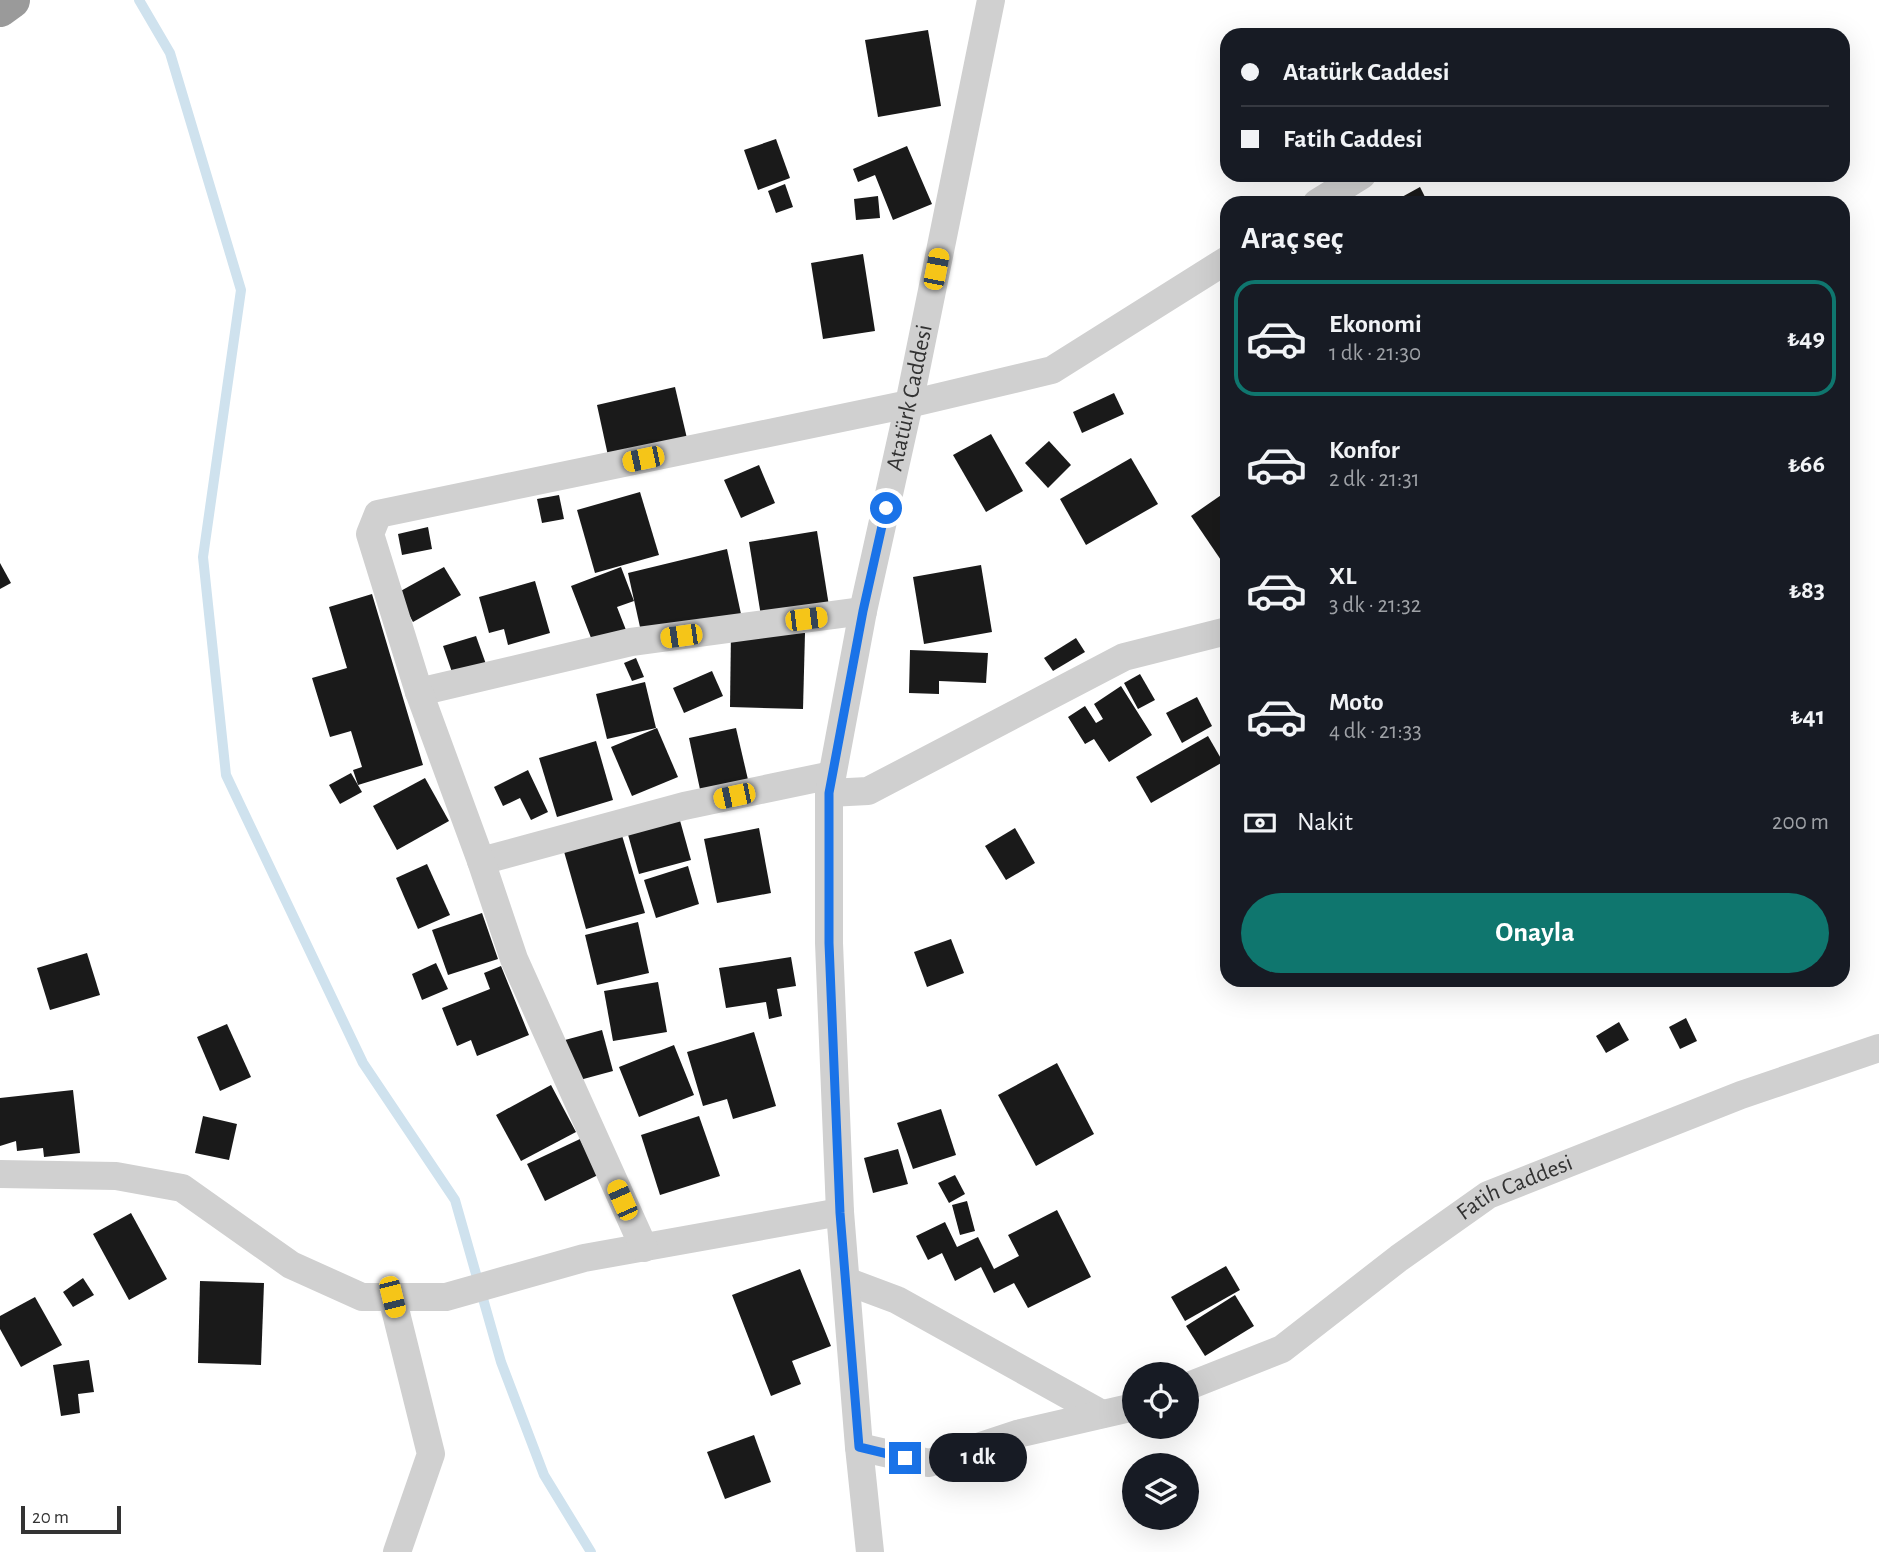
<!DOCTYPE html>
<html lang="tr">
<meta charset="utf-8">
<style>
:root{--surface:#171b24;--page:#20242c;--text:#f1f3f6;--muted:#9ea1a6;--line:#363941;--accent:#0f766e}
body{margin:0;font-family:"Alegreya Sans",sans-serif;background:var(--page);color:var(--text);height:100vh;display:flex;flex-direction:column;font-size:26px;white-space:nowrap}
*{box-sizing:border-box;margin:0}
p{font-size:23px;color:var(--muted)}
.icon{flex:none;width:38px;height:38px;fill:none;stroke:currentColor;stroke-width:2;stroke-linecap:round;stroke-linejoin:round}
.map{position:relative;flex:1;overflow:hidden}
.panel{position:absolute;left:1220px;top:196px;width:630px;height:791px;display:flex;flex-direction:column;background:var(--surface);border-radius:21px;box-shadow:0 7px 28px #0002}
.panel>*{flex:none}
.guide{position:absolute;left:1220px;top:28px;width:630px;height:154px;border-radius:21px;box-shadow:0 7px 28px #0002;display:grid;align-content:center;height:154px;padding:0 21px;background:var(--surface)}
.fabs{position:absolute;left:1122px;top:1362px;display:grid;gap:14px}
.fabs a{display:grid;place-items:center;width:77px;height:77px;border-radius:50%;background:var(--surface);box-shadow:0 7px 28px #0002;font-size:35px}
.scale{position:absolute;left:21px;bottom:18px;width:100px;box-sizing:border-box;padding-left:7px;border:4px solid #333;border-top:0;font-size:19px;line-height:24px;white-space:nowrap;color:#333;-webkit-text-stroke:5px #fff;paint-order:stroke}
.end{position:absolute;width:32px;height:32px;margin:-16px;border:9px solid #1a73e8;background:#fff;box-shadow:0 0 0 4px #fff}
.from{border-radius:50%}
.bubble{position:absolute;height:49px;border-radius:24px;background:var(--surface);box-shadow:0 7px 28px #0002;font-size:23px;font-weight:700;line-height:49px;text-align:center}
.car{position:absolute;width:21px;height:42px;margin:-21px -10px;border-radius:9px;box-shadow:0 0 5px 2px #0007;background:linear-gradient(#f5c518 24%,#345 0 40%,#f5c518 0 76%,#345 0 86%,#f5c518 0)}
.guide b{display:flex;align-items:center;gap:24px;height:66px;font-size:26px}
.guide b+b{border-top:2px solid var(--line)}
.guide i{width:18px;height:18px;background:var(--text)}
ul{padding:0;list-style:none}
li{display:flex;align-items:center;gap:21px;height:116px;margin:0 14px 10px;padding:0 7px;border:4px solid transparent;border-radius:21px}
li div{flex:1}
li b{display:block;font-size:26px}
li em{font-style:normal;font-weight:700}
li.on{border-color:var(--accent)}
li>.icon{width:63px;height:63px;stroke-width:1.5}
h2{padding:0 21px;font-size:32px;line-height:84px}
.pay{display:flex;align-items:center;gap:18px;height:77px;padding:0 21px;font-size:26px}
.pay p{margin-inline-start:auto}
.action{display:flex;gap:14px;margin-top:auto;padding:14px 21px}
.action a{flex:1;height:80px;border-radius:42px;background:var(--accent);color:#fff;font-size:28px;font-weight:700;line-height:80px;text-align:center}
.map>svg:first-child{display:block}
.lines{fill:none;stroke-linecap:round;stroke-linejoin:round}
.stream{stroke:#cfe2ee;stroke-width:10}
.building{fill:#1a1a1a}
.minor{stroke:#d0d0d0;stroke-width:28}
.motorway{stroke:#9a9a9a;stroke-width:38}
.route{stroke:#1a73e8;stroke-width:9}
.labels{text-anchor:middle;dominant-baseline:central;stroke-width:7;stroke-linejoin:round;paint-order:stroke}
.street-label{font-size:24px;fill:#333;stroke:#fff}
</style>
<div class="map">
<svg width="1879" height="1552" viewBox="0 0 1879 1552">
<rect width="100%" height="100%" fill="#fff"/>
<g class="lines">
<polyline class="stream" points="139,0 170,53 241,290 203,557 226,775 363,1063 455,1200 501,1362 544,1475 591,1552"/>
</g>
<g class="building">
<polygon points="928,30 941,106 878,117 865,40"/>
<polygon points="776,139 790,178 758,190 744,150"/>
<polygon points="907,146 932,204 893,220 875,175 858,182 853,169"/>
<polygon points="785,184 793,207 776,213 768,191"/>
<polygon points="1420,187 1428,203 1391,203"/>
<polygon points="878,196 880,218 856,220 854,199"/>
<polygon points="863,254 875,331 823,339 811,263"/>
<polygon points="675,387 689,447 610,465 597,405"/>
<polygon points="1114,393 1124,414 1082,433 1073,412"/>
<polygon points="991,434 1023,491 986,512 953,455"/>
<polygon points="1049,441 1071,465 1048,488 1025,463"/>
<polygon points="1131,458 1158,504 1086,545 1060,499"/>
<polygon points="759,465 775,503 741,518 724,480"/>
<polygon points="1227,491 1227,569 1191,516"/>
<polygon points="640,492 659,555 595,573 577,510"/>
<polygon points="559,495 564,519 542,523 537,499"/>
<polygon points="428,527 432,549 402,555 398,534"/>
<polygon points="817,531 829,606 761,616 749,542"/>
<polygon points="727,549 741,614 642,636 628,573"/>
<polygon points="0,563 11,583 0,589"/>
<polygon points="981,565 992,632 924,644 913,577"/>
<polygon points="444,567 461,595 413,622 397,593"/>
<polygon points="621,567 634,601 617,607 626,630 593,643 571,586"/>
<polygon points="535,581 550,633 508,645 504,629 489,633 479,597"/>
<polygon points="372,594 423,765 358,785 353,770 362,767 351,731 330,737 312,678 347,668 329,607"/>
<polygon points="731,631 805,633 803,709 730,707"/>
<polygon points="476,636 487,667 454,678 443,646"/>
<polygon points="1076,638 1085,652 1053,671 1044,658"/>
<polygon points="910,650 988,653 986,683 939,681 939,694 909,693"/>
<polygon points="636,658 644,677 632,681 624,663"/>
<polygon points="712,671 723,696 684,713 673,688"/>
<polygon points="1140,674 1155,700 1138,709 1124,683"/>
<polygon points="645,682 656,728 607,739 596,694"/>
<polygon points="1121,686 1152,735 1109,762 1094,739 1085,744 1068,717 1085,706 1096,723 1103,719 1094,704"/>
<polygon points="1197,697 1212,726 1182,743 1166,713"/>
<polygon points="657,728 678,777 632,796 611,747"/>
<polygon points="736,728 749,784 701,794 689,738"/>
<polygon points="1208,736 1223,762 1151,803 1136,777"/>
<polygon points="596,741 613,800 557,817 539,758"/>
<polygon points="528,770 548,812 531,820 520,798 503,806 494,787"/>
<polygon points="351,773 362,792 340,804 329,785"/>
<polygon points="425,778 449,821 397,850 373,806"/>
<polygon points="679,817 691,860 639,874 627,831"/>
<polygon points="759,828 771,893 717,903 704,839"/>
<polygon points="1015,828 1035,863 1006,880 985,846"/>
<polygon points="621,832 645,913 586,929 563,848"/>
<polygon points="427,864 450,915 418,929 396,878"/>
<polygon points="688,866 699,904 656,918 644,880"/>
<polygon points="482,913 498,959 448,975 432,930"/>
<polygon points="638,922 649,973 597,985 585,935"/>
<polygon points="951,939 964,973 927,987 914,952"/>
<polygon points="87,953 100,995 50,1010 37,968"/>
<polygon points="791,957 796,986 777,989 782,1016 769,1019 766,1002 726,1008 719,968"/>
<polygon points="436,963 448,989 422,1000 412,974"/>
<polygon points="501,966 529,1035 477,1056 471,1040 457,1046 442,1008 490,989 484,973"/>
<polygon points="658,982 667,1032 613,1041 604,991"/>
<polygon points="1686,1018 1697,1041 1680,1049 1669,1027"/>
<polygon points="1619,1022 1629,1040 1606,1053 1596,1036"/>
<polygon points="227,1024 251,1077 220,1091 197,1037"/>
<polygon points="602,1030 613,1071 576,1081 565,1040"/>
<polygon points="754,1032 776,1106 733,1119 727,1099 703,1106 687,1052"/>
<polygon points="674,1045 694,1095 639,1117 619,1067"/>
<polygon points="1057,1063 1094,1134 1036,1166 998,1095"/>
<polygon points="551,1085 576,1132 521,1161 496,1115"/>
<polygon points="73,1090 80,1153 44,1157 43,1148 17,1151 16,1141 0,1146 0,1098"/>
<polygon points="941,1109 956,1155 913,1169 897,1123"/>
<polygon points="203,1116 237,1124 229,1160 195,1153"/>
<polygon points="699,1116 720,1176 660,1195 641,1135"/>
<polygon points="580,1139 598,1175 545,1201 527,1164"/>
<polygon points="898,1149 908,1184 873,1193 864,1158"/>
<polygon points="955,1175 965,1194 949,1203 938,1183"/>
<polygon points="967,1201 975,1231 960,1235 952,1205"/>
<polygon points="1057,1210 1091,1277 1028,1308 1014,1283 994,1293 981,1267 955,1281 942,1253 928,1260 916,1236 945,1222 957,1247 978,1237 994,1269 1019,1256 1008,1235"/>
<polygon points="131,1213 167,1279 129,1300 93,1234"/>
<polygon points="1226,1266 1240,1290 1185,1321 1171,1297"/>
<polygon points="800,1269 831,1346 792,1361 801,1384 771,1396 732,1295"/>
<polygon points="83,1278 94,1295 73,1307 63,1292"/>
<polygon points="200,1281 264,1283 261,1365 198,1363"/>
<polygon points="1235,1295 1254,1326 1205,1356 1186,1326"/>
<polygon points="35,1297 62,1345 21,1367 0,1329 0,1316"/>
<polygon points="89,1360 94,1392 78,1394 80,1413 61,1416 53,1365"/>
<polygon points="754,1435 771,1482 725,1499 707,1452"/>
</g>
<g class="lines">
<g class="minor">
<polyline points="1317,203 1362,175"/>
<polyline points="419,692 631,642 863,611"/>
<polyline points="829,793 868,791 1124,657 1227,631"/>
<polyline points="481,861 684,806 832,775"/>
<polyline points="0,1174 116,1176 182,1188 291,1265 362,1297 446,1297 584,1258 840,1212"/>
<polyline points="644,1248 514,959 481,861 419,692 370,534 378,514 909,404 1052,370 1227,260"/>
<polyline points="846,1281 897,1300 1102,1414"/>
<polyline points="392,1297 431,1454 397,1552"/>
<path id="s1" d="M1186,1387L1282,1349L1399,1258L1488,1195L1741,1095L1879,1048"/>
<polyline points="859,1447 929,1463 1017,1434 1134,1407"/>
<path id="s2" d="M870,1552L859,1447L840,1212L829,943V793L863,611L909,404L991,0"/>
</g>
<polyline class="motorway" points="0,8 11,0"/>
</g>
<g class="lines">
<polyline class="route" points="886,508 863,611 829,793 829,943 840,1213 859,1447 905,1458"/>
</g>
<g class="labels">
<g class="street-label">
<text stroke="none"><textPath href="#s2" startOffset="1164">Atatürk Caddesi</textPath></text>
<text stroke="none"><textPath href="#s1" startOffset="388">Fatih Caddesi</textPath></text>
</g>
</g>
</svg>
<div class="fabs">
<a><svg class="icon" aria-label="locate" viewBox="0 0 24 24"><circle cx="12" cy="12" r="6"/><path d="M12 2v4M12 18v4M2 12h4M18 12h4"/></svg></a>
<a><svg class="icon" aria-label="layers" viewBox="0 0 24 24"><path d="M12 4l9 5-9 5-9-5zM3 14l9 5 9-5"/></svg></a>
</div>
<div class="scale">20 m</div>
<i class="end from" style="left:886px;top:508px"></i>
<i class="end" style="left:905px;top:1458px"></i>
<div class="bubble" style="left:929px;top:1433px;width:98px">1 dk</div>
<i class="car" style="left:936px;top:269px;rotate:11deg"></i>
<i class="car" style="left:643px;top:459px;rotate:258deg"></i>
<i class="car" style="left:806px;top:619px;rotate:83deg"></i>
<i class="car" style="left:681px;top:636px;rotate:262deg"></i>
<i class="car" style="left:734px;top:796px;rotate:258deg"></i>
<i class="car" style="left:622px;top:1200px;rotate:336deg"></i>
<i class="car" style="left:392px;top:1297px;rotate:166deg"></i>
<div class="guide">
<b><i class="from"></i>Atatürk Caddesi</b>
<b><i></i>Fatih Caddesi</b>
</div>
<section class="panel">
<h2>Araç seç</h2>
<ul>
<li class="on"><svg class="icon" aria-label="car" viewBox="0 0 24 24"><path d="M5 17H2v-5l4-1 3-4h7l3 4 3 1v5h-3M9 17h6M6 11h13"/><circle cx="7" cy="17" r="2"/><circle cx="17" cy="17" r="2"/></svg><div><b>Ekonomi</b><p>1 dk · 21:30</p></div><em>₺49</em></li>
<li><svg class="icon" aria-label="car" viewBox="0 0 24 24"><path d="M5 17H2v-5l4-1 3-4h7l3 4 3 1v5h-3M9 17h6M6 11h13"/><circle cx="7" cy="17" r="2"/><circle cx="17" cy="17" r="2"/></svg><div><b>Konfor</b><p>2 dk · 21:31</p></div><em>₺66</em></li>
<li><svg class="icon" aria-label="car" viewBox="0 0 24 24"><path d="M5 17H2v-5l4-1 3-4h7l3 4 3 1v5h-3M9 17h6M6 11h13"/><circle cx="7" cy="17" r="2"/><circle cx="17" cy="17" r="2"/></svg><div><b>XL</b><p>3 dk · 21:32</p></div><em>₺83</em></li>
<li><svg class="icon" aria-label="car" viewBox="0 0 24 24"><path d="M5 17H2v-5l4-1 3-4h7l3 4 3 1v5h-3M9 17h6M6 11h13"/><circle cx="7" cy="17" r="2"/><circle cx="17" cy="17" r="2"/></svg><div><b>Moto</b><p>4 dk · 21:33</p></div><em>₺41</em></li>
</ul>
<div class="pay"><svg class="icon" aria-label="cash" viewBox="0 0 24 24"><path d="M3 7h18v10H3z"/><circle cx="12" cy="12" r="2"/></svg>Nakit<p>200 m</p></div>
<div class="action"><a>Onayla</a></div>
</section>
</div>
